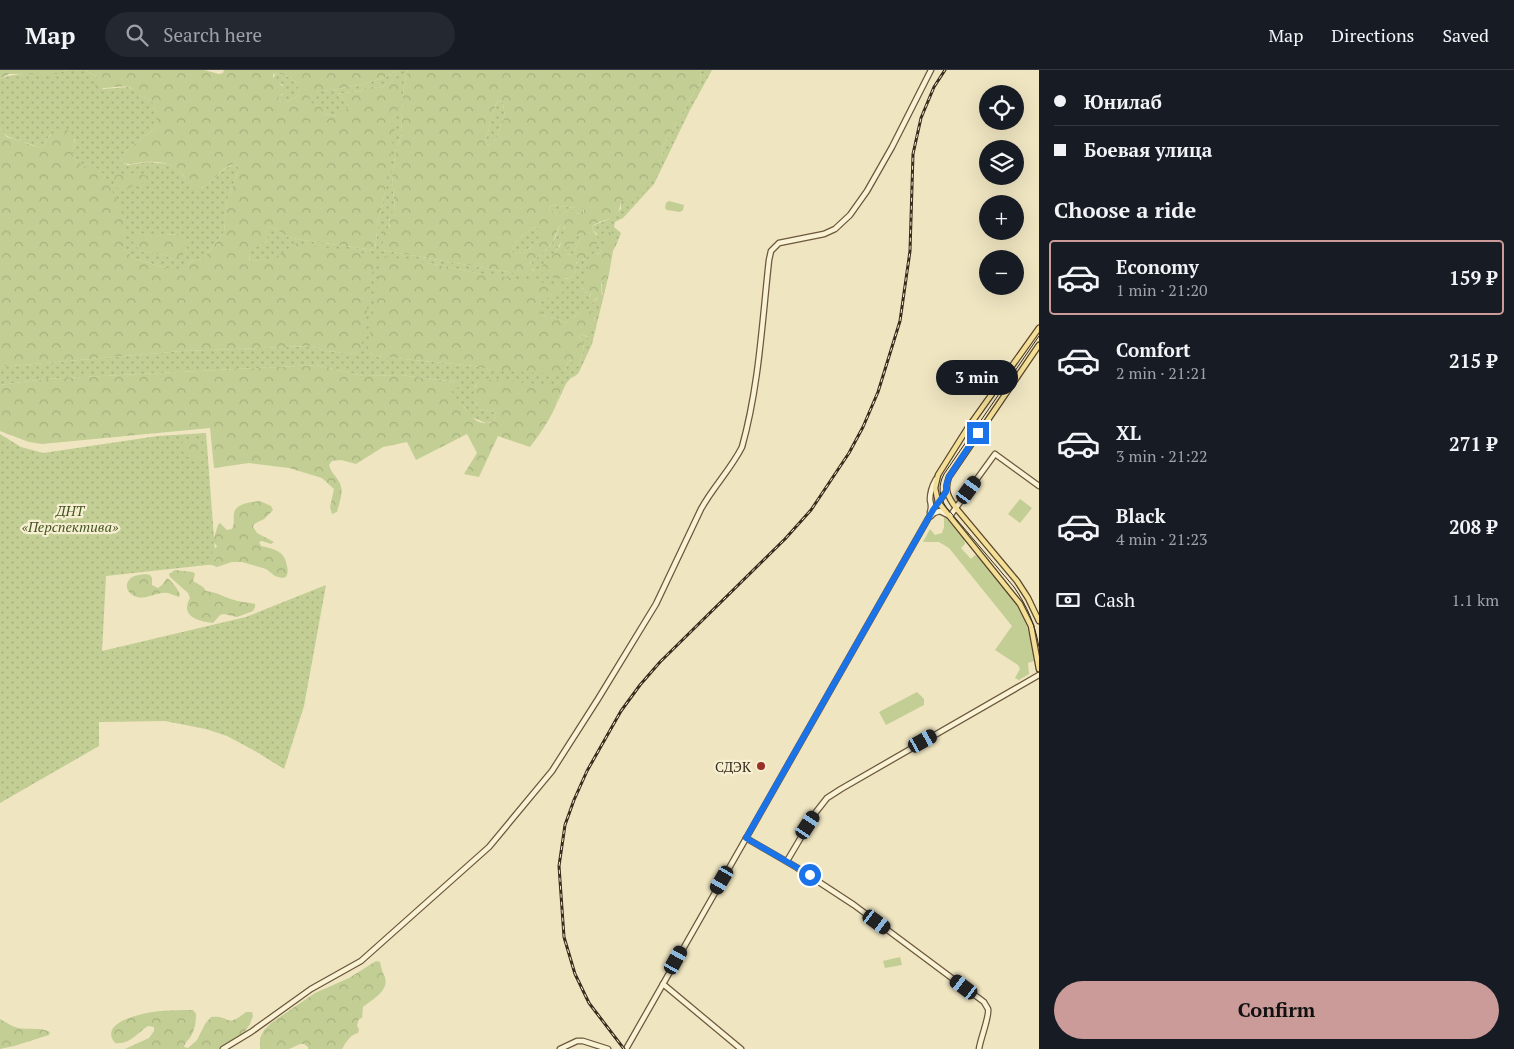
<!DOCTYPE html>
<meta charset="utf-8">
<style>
:root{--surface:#171b24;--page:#242831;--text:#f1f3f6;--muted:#9ea1a6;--line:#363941;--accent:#ca9b98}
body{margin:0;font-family:"PT Serif",serif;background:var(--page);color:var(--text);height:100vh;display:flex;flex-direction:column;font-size:19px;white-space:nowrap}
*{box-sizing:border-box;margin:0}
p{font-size:16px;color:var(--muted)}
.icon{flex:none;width:28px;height:28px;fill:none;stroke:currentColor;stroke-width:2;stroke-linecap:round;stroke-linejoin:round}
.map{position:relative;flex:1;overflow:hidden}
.sheet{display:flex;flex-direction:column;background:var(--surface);width:475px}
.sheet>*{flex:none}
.hud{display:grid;align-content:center;height:110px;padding:0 15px;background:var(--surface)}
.fabs{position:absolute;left:979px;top:15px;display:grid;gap:10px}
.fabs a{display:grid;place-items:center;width:45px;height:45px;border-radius:50%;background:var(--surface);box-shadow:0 5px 20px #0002;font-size:25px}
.end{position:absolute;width:22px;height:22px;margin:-11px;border:6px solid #1a73e8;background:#fff;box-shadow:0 0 0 2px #fff}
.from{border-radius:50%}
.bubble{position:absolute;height:35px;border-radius:18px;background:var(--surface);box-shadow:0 5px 20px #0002;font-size:16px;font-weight:700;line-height:35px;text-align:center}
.car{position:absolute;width:15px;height:30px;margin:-15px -8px;border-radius:6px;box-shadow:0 0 4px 1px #0007;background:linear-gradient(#222 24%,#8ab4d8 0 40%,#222 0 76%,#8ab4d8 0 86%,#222 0)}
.hud b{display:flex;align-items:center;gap:18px;height:48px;font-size:19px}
.hud b+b{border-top:1px solid var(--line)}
.hud i{width:12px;height:12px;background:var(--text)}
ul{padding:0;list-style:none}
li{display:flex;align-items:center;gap:15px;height:75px;margin:0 10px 8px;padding:0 5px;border:2px solid transparent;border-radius:5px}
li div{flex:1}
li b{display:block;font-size:19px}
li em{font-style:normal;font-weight:700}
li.selected{border-color:var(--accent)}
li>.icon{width:45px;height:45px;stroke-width:1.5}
h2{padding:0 15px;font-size:22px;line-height:60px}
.pay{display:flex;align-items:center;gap:12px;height:55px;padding:0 15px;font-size:19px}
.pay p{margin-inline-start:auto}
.button{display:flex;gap:10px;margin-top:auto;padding:10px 15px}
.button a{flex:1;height:58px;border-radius:30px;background:var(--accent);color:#111;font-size:20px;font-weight:700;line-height:58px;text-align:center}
header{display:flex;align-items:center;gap:30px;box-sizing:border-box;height:70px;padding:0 25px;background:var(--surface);border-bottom:1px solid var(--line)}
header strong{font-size:24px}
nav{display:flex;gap:28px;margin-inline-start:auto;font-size:18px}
.search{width:350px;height:45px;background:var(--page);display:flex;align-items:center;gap:12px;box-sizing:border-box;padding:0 18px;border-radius:28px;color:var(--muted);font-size:19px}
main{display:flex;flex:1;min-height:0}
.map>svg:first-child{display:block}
.grass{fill:url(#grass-dots);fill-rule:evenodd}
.forest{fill:url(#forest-crowns);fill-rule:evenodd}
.park{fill:#c2ce94}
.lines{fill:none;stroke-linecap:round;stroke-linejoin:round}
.secondary-casing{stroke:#6b573b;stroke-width:7}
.primary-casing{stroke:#57442c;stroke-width:7}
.secondary{stroke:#faf2d4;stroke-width:4.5}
.primary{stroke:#f4df97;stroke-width:4.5}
.tram{stroke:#382c1d;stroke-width:1}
.rail-casing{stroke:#382c1d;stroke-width:3}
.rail{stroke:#f6efd1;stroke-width:1;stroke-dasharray:4;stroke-linecap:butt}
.route{stroke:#1a73e8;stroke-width:6}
.poi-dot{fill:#9a2f26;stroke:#f6efd1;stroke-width:2}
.labels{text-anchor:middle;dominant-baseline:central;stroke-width:4.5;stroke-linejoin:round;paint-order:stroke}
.park-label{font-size:14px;font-style:italic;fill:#445623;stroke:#f6efd1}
.poi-label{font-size:14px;fill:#382c1d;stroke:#f6efd1;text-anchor:end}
</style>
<header>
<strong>Map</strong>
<div class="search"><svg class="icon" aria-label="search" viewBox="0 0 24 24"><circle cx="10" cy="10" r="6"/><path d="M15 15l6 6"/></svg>Search here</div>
<nav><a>Map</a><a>Directions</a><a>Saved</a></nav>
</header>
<main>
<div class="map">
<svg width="1039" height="979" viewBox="0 0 1039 979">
<defs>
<pattern id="grass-dots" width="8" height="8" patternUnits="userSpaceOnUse" patternTransform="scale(1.25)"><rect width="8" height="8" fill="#c2ce94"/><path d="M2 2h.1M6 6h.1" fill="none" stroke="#a7b17f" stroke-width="1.8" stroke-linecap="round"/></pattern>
<pattern id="forest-crowns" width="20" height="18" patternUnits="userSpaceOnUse" patternTransform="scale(1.25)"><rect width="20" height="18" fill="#c2ce94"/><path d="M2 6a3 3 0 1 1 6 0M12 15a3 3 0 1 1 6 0" fill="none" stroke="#a7b17f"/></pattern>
</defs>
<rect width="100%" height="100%" fill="#efe5c1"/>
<g class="grass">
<path d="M67,0H85L97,7V11L103,19L128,17L134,20L140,26L148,29L153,32L158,51L157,57C145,68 127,75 121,89L122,93L128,95L147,92L169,94L177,98L185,108L202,118C214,111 221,98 235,94L238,96V102L227,131L224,162L208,183L200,189L191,191L186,199H169L135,189L124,179V149L102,103C95,96 91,99 83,96C78,94 75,88 72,84L75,69L50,65L41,78C28,72 8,71 0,59V9C20,0 44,7 67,0ZM140,163C143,164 145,165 148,166C164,168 193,154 186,182L172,189L165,185L140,181Z"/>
<path d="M399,0H408L404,15L401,52L402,64L396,80L392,106L395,141L389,149L390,153L382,180L507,202L534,205V200L530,197V194C537,186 546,182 552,173C557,167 557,160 561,154H564C568,171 551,186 541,197L566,209L573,207L576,200V194L579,190H584L597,164L593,160L592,156L609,149L621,139V131L625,129H634L663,85L662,78L700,12L701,2L700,0H712L690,40L654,114L623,148L615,152L614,157L621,163L617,173L616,170L606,165V171L600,183L597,184L586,216L582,219L585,223L588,221L592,222L589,227L592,233L603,224C600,215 602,210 609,204L592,274L579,302C576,307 573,306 570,309C564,314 561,326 558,332L561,320L475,315L476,333L479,339L494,342L496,346L494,352L486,353L471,347L465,338L453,326L452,319L456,312L400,305L363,306L316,295L45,309L0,315V297L182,281L311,276L326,281L358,284L287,182L272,189L250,191C246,180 259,175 267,171L266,162L268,158L272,157L288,167L302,170L375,180L378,152L384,127L394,9C385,17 379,19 368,16L360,21L337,24L346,31L348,36L347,40L338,46L324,44C323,35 316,36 309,32C309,27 310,25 315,22C323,19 330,21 338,19C358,15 381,11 399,0ZM429,193L481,204L556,226H549L541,231L539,240L542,246L556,248L565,253L571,250L579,242L595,247L588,268L582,264L579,266C580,269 582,271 583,274C585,281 580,290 577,297L572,290L568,292L564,301L491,300L474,296L374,286L369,282Z"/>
<path d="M276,3C289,5 300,11 299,25C292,29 285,36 278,30L279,26L283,24V15L276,12L273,8Z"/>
<polygon points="499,31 503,33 505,47 500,57 498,67 488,76 485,73 486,68 496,34"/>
<path d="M550,135L584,139L583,144C577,144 574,142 569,142C562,141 556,143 550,142L549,138Z"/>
<path d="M533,157L541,158C543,171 523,188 511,182L516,172Z"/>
<polygon points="578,164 581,165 581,168 573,184 566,185 562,183"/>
<polygon points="206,363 216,494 106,506 102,581 246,547 326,515 304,636 284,699 255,681 227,666 206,659 165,651 99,652 99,676 0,733 0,364 21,377 43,383 158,366"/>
</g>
<g class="forest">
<polygon points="0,0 67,0 56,4 9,4 0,9"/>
<path d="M85,0H204L219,4L223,3L224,0H399C381,11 358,15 338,19C330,21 322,19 315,23C310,25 309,27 310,32C317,36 323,35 324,44L338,46L340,41L346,40L348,36L346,31L337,24L360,21L368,16C379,19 385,17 394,9L398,8L402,12L384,127L378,152L375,180L302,170L288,167L272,157L268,158L266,162L268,168L267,171C260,175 249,179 249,189L250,191C270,189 281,188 295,173L375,185L361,281L358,284L326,281L311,276L182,281L0,297V59L7,67L41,78C44,74 47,68 51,65C57,59 72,56 74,68C75,73 73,79 72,84L77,91L83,96L97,98L102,103L117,130L124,149V179L135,189L169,199H186L191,191L200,189L208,183L224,162L227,131L238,102V96L235,94C219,97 213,116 197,119C188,121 188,114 185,108C182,103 176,97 171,95C164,92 152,91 144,92C136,93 130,95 122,93L121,89C127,75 145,68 157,57C158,52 155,35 151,31C148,28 144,28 140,26C135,23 134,18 128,17C117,15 107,20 96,17L95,15L97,11V7ZM276,3C289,5 300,11 299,25C292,29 285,36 278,30L279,26L285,22V18L273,8V5Z"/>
<path d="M408,0H700L701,2L700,12L662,78C666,94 656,109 645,120C643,123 640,127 636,128C631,131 627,128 621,131C619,152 605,147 592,156L593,160L598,168C596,178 590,189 579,191L576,193V200L573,207C564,210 549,209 541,202V197L560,176L565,157L563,154H561L558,159L553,172L543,183L530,193L531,197L535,203L534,205H528L507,202L382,180L384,160L389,158L390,154L389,145L395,140L392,106L396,80L402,64L401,52L404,15ZM499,31L503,33L505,47L500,57L498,67L488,76L485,73L486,68L496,34ZM550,135L584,139V141L583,144C577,144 574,142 569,142C562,141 556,143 550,142L549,138ZM533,157L541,158C542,171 524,188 511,182L516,172ZM578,164L581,165V168L573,184L566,185L563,183Z"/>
<polygon points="134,103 152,107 152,111 130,117 125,121 117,118 113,110 116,105"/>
<polygon points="609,162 614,164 617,173 613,181 609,204 604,209 601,214 602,227 597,228 590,235 586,234 592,222 588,221 582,224 581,222 587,212 586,204 590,191 594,186 600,183 605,171 606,165"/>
<polygon points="140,163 149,166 179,164 186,167 188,173 186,182 180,187 172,189 165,185 140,181 133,173 134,167"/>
<path d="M381,186L429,193L481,204L566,216L562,223C550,228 534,228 542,246L556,248L565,253C573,250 576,243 584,239L593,242L595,246L589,268L582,264L579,266C580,269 582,271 583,274C585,281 580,290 577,297H575L571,290L568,292L564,301L553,304L491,300L474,296L374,286L369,282L368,277Z"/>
<path d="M316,295L363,306L400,305L456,312L460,313L459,317L452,319C454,327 458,330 463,336C473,348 476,356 494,352L496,346L494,342L479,339C474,331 473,318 478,310L483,309L557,316L561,320C556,341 543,360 530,377L498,366L479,407L464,404L477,383L467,364L416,390L407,372L383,377L356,394L341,390L332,391L329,395C331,402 334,404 338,410C345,420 340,430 337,442L332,444L330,437L334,419L322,408L289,398L249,393L214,398L210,358L42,374L29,372L0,361V315L45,309Z"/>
<path d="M193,368H197C201,374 202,382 200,388L197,390C186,388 183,385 181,375L184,370Z"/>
<path d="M260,431L271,436L273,440L264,449L254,454L253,457L257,463L274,472L271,474L262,471L259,472L261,476C274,479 285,481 287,496C288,501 288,503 286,507L282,508L275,506L266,499L242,492H232L217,497L209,494L208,491L216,489L212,482L217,476L213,471L218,455L220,453L227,460L232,459C235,453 233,449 234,443C236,433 252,432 260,431Z"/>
<path d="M175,500L193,502L195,504L193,511L203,517L206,521C218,522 227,529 238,531C244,533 249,532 255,534V537L253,541L237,547L224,544L220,545L213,553C197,551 180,546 190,528L188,523L170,507L169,504Z"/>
<path d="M145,504L150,505L152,508V515L158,518L162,515L167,508C171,510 179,520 180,525L179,527C175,526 172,524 168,523C159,521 145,530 137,527C129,525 123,516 130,509C133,505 140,505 145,504Z"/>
<path d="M376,891L380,892C381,898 383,903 385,908C389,921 372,930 363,937L362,948L359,949L357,955L359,960L358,963C350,965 346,972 342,979H308V977L304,974H300L289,979H260V968L264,960L271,953L315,923L349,908Z"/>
<path d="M193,940L196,944C196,952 195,959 191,966C188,971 185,972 184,977L188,978L197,970L205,954L211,947C232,945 224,959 246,942H252L253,946L250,954L244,963L219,979H125L149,968L154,961V957L148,956C137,963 130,975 115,973C97,951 147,942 161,941C171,940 182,940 193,940Z"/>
<path d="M0,949C6,952 11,956 18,958C29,960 41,957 50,962L49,965L14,976L0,979Z"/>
</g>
<g class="park">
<polygon points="669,131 684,135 683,140 680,142 667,140 665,138 666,133"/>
<polygon points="1020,429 1032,438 1020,453 1008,444"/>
<path d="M945,447L964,469L965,474L961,478L971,489L975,485L980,487C993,502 1009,518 1018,536C1028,553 1031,572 1034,591L1028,593L1029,604L1019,610L1015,608L1020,599L1018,595L995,580L1012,556L949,478L939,472H923L930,459L935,465L942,463L944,457V448Z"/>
<polygon points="917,622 924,629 924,635 886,655 879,642"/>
<polygon points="900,887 902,895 885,898 883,891"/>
</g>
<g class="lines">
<g class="secondary-casing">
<g id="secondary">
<path d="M930,442C932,437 931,435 930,430C930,422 932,416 936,409"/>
<polyline points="931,446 934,443 940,441 950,446 995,384 1039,416"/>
<path d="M746,768L796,797L854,835L984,932C985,934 987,937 988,939C990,945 980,970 979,979"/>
<polyline points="787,791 816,742 827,728 841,719 1039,605"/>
<polyline points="663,914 741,979"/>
<path d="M223,979L251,962L311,919L361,891L489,777L552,701L598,629L656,534L701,439C713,417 731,399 742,377C759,316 762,253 769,190L771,181L779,173L824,164L835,159L850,145L867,121L892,77L931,0"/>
<polyline points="560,979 577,971 583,971 608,979"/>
<polyline points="626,979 933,440 946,422"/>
</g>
</g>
<g class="primary-casing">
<g id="primary">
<polyline points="1039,258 967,359 938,405 935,418 938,432 1020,534 1031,556 1039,599"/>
<path d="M1039,275L949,407C944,420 948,427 956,438L1017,511L1028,528L1039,551"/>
</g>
</g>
<use href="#secondary" class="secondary"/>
<use href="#primary" class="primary"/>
<path class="tram" d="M1039,266L944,404C938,415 939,426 946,437L1014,517C1027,536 1035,554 1039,577"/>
<g class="rail-casing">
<polyline id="rail" points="624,979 589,933 575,904 564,867 559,796 565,755 574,730 587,701 621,641 640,615 660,592 785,469 811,440 849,383 863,357 878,322 900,251 910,181 913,84 921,48 934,17 945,0"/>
</g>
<use href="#rail" class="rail"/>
</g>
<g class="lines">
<polyline class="route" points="810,805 746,768 933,440 946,422 946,416 949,407 978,363"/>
</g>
<circle class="poi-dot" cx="761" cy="696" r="5"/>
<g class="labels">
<g class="park-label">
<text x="70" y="440">ДНТ<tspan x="70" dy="16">«Перспектива»</tspan></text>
</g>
<g class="poi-label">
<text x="751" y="696">СДЭК</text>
</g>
</g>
</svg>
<div class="fabs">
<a><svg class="icon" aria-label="locate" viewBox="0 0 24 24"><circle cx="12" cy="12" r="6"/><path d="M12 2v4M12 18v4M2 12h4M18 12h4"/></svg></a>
<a><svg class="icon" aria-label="layers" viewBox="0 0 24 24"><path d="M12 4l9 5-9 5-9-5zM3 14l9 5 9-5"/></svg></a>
<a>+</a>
<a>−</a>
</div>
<i class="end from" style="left:810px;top:805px"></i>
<i class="end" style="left:978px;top:363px"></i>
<div class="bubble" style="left:936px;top:290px;width:82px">3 min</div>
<i class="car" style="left:969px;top:420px;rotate:36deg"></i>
<i class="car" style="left:923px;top:671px;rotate:61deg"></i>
<i class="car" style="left:808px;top:755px;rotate:33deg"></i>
<i class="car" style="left:722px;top:810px;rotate:210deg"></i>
<i class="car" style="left:877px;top:852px;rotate:126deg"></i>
<i class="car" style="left:676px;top:890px;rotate:29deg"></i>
<i class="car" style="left:964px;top:917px;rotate:307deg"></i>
</div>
<section class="sheet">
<div class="hud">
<b><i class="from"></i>Юнилаб</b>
<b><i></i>Боевая улица</b>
</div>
<h2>Choose a ride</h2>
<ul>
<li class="selected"><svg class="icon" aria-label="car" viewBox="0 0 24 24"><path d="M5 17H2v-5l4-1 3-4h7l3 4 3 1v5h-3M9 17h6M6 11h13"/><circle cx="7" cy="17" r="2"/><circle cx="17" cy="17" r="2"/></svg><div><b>Economy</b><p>1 min · 21:20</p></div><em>159 ₽</em></li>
<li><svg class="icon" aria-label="car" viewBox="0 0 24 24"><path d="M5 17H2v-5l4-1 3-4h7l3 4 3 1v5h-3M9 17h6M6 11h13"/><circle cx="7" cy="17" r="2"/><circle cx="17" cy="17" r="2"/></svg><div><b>Comfort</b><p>2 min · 21:21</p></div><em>215 ₽</em></li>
<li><svg class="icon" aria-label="car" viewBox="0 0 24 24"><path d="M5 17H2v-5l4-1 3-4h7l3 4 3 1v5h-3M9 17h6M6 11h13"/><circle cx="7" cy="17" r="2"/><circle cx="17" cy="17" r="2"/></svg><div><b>XL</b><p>3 min · 21:22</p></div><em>271 ₽</em></li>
<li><svg class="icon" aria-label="car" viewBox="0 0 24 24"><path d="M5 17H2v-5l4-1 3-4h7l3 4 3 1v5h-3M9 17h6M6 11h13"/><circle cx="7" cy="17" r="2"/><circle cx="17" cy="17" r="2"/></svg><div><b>Black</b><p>4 min · 21:23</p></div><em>208 ₽</em></li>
</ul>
<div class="pay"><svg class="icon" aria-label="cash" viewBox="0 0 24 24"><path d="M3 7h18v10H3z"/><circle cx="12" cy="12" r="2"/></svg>Cash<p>1.1 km</p></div>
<div class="button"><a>Confirm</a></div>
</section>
</main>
